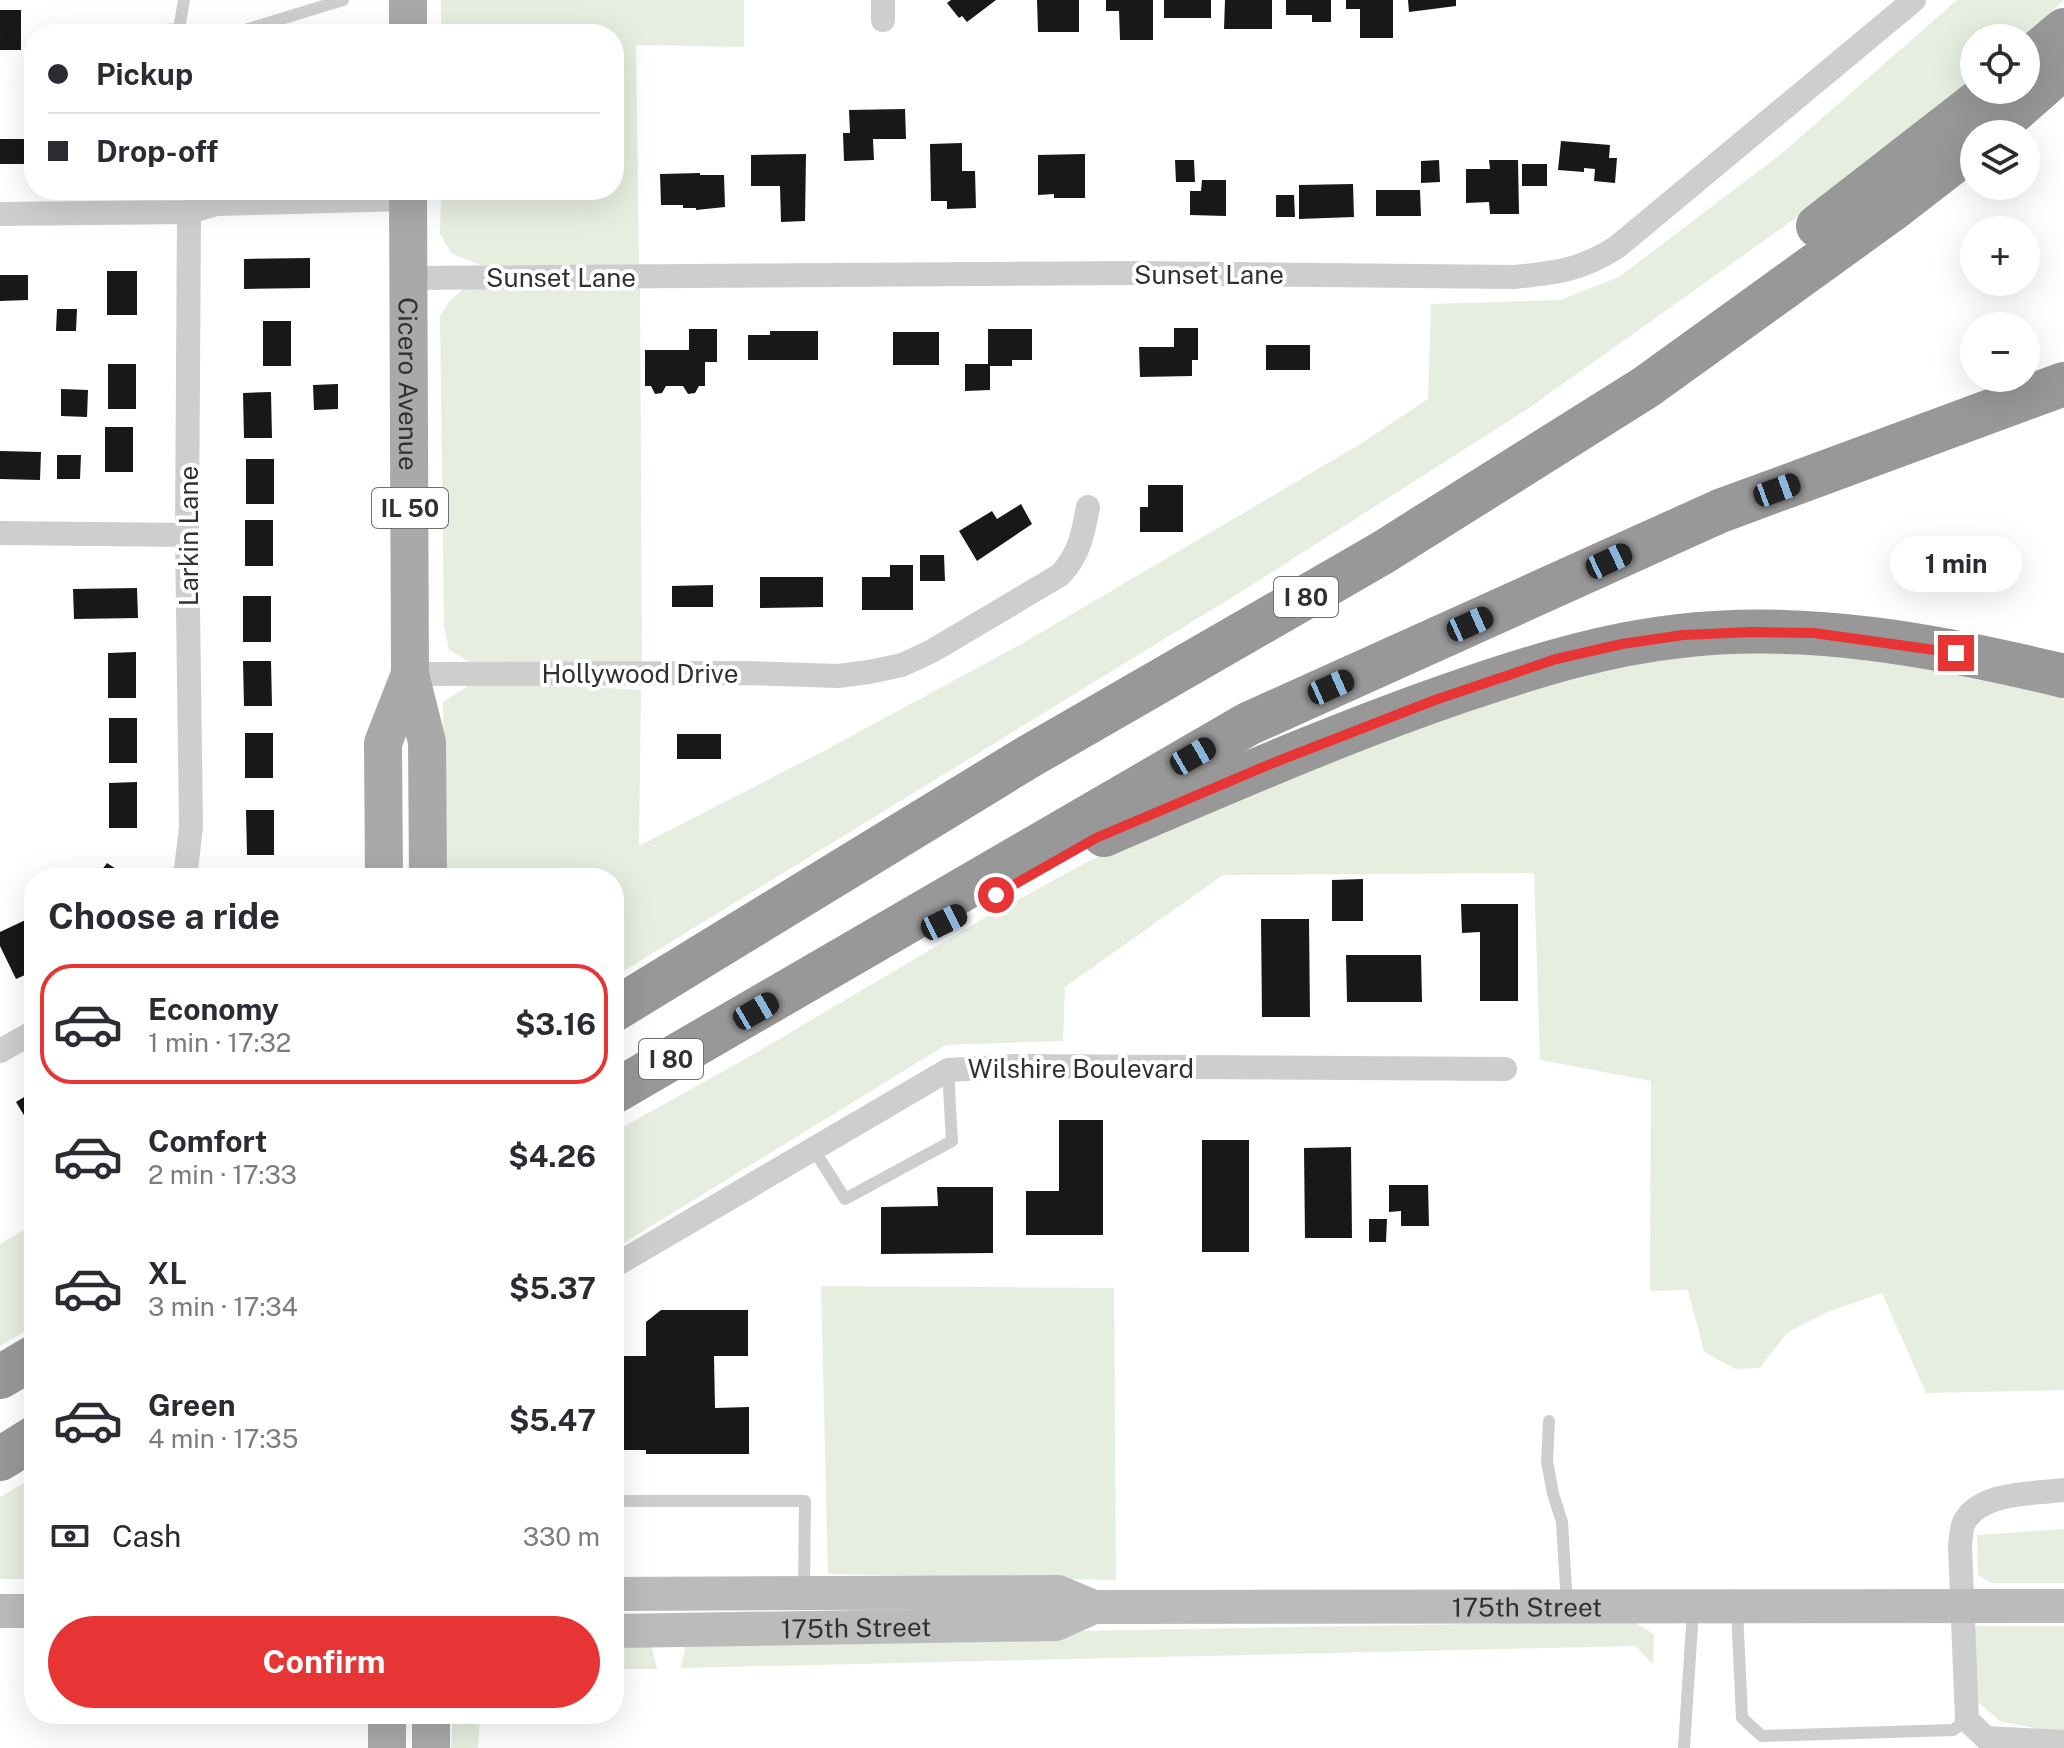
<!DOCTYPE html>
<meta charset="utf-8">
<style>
:root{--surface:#fff;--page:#f7f7f7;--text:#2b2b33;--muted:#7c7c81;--line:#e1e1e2;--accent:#e73434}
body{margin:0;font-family:"Public Sans",sans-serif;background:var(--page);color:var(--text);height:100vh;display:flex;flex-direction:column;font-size:30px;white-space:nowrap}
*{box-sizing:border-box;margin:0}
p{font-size:26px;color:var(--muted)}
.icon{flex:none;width:44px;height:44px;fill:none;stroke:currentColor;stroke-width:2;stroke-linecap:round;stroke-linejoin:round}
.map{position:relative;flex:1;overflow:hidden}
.side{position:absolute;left:24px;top:868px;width:600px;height:856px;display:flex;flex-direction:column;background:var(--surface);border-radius:32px;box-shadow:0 8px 32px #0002}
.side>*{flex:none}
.top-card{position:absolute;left:24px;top:24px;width:600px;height:176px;border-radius:32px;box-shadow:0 8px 32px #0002;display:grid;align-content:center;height:176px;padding:0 24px;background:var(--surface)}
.tools{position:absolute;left:1960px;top:24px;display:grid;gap:16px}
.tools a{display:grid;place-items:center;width:80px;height:80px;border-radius:50%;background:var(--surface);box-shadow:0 8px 32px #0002;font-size:40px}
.end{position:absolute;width:36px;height:36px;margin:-18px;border:10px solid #e73434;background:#fff;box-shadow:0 0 0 4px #fff}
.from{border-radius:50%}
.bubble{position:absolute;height:56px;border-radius:28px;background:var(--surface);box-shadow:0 8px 32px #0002;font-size:26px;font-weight:700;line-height:56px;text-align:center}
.car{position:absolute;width:24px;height:48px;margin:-24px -12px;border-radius:10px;box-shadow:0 0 6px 2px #0007;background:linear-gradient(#222 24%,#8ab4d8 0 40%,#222 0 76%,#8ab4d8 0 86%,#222 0)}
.top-card b{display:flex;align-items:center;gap:28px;height:76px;font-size:30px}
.top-card b+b{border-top:2px solid var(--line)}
.top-card i{width:20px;height:20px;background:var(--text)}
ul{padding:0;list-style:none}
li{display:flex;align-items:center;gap:24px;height:120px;margin:0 16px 12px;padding:0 8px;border:4px solid transparent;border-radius:32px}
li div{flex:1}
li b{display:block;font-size:30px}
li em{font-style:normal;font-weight:700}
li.current{border-color:var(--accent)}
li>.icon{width:72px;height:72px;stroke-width:1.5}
h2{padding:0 24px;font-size:36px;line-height:96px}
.pay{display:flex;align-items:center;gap:20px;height:88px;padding:0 24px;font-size:30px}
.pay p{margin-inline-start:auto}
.button{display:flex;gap:16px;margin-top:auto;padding:16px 24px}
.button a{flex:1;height:92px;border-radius:48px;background:var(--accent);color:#fff;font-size:32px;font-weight:700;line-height:92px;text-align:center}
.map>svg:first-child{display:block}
.green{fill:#e6eee0}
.building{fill:#181818}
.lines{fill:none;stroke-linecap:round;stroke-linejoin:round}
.lane{stroke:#cecece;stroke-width:12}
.street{stroke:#cecece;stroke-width:24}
.secondary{stroke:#bbb;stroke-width:34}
.primary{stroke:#a9a9a9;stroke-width:38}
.highway{stroke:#989898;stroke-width:44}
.route{stroke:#e73434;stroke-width:10}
.labels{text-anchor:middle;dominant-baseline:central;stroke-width:8;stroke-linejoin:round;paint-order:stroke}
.shield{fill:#fff;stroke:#6f6f6f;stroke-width:2}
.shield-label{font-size:24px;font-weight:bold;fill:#313131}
.street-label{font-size:26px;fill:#313131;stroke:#fff}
</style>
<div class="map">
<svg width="2064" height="1748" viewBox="0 0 2064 1748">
<rect width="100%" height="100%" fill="#fff"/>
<g class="green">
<polygon points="441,0 744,0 744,47 636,45 639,265 480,265 451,253 440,234 441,190 614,190 614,34 441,34"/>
<polygon points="1957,0 2064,0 2023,38 1974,38 1974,79 1821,200 1529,408 1244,590 614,977 614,878 444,878 443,702 468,686 518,683 641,690 639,846 822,752 1023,643 1362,443 1428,399 1431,304 1560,300 1619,277 1781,154"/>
<polygon points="466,286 640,287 642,667 470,662 449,650 444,626 440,316 449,302"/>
<polygon points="1712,649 1832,654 1956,673 2064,698 2064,1390 1926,1393 1882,1293 1825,1313 1787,1333 1760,1368 1736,1369 1704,1352 1688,1290 1650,1291 1651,1081 1540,1060 1534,873 1223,875 1065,987 1063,1041 946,1045 614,1249 614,1132 747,1058 979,921 1089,861 1165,826 1374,739 1600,668"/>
<polygon points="34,1224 34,1326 0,1346 0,1244"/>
<polygon points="821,1286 1114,1288 1116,1580 828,1574"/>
<polygon points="34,1477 34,1579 0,1579 0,1497"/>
<polygon points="2064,1529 2064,1583 1991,1583 1978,1575 1977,1535"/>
<polygon points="1632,1621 1654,1634 1653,1665 1636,1646 681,1668 687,1638"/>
<polygon points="1974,1626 2064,1626 2064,1733 2001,1722 1978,1702"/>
<polygon points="614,1642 651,1643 657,1669 614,1669"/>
<polygon points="453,1714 480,1714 478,1748 451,1748"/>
</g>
<g class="building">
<polygon points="951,0 996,0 967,22 962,16 959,18 947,3"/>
<polygon points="1037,0 1079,0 1079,32 1038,32"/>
<polygon points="1106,0 1153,0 1153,40 1120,40 1119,11 1106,11"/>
<rect x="1164" y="0" width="47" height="18"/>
<polygon points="1225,0 1272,0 1272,29 1224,29"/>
<polygon points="1286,0 1331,0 1331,22 1312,22 1312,15 1286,15"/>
<polygon points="1346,0 1393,0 1393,38 1360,38 1360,9 1346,9"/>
<polygon points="1408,0 1456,0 1456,6 1409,12"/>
<rect x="0" y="10" width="21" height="40"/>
<polygon points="905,109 906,139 873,139 874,160 844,161 843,133 850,133 849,110"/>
<polygon points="0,139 33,139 34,164 0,164"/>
<polygon points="1561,141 1610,145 1609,158 1617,158 1615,183 1594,181 1595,169 1584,168 1584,172 1558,170"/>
<polygon points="962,143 962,171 975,171 976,208 947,209 947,201 931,201 930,144"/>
<polygon points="806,154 805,221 781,222 780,186 751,186 751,155"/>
<polygon points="1085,154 1085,198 1054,198 1054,194 1038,195 1038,155"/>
<polygon points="1175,160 1194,160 1195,182 1176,182"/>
<polygon points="1439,160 1440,182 1421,183 1421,161"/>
<polygon points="1489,160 1518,160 1519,214 1490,214 1489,202 1466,203 1466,169 1490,169"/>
<rect x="1522" y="164" width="25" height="22"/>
<polygon points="700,173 700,175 724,175 725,207 696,210 696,208 683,208 683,205 661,205 660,174"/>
<polygon points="1202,180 1226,180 1226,216 1190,215 1190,191 1201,191"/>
<polygon points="1353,184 1354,217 1299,219 1299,185"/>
<polygon points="1376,190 1420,190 1421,216 1376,216"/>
<polygon points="1276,195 1294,195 1295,217 1276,217"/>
<polygon points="310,258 310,288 244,289 244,259"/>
<rect x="107" y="271" width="30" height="44"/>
<polygon points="0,275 28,275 28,300 0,301"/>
<polygon points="57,309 77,309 76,331 56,331"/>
<rect x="263" y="321" width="28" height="45"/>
<polygon points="1174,328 1198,328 1198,360 1192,360 1192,376 1140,377 1139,347 1174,347"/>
<polygon points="689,329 717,329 717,362 705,362 705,386 699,386 695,393 688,394 683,386 666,386 662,393 655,394 651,386 645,386 645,350 689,350"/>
<polygon points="988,329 1032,329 1032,360 1012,360 1012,366 990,366 990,390 965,391 965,364 988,364"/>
<polygon points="770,331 818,331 818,360 748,360 748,335 770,335"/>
<rect x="893" y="332" width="46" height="33"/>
<rect x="1266" y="345" width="44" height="25"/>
<rect x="108" y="364" width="28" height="45"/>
<polygon points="338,384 338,409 314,410 313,385"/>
<polygon points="61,389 88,390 87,417 61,416"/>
<polygon points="271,392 272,438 244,438 243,393"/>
<rect x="105" y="427" width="28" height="45"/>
<polygon points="0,451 41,452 40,480 0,479"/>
<polygon points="57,455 81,455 80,479 57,479"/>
<rect x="246" y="459" width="28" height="45"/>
<polygon points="1148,485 1183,485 1183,532 1140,532 1140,507 1148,507"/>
<polygon points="1021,504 1032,524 977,561 959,531 992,511 997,519"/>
<rect x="245" y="520" width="28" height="46"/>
<polygon points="920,555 944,555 945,581 920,581"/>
<polygon points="890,565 913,565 913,610 862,610 862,577 890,577"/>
<polygon points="760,577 823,577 823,607 760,608"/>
<polygon points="713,585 713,607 672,607 672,586"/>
<polygon points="137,588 138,618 74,619 73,589"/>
<rect x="243" y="596" width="28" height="46"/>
<polygon points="136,652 136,698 108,698 108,653"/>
<polygon points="243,661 271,661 272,706 244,706"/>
<rect x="109" y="718" width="28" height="45"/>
<rect x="245" y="733" width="28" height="45"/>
<rect x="677" y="734" width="44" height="25"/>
<polygon points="137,782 137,828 109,828 109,783"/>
<polygon points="246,810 274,810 274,855 247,855"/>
<polygon points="107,863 130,878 96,878"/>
<polygon points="1363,879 1363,921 1332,921 1332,880"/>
<polygon points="1461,904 1518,904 1518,1001 1480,1001 1480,932 1462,933"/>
<polygon points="34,916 34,947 25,951 34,971 16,979 0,946 0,932"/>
<polygon points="1261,919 1309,919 1310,1017 1262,1017"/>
<polygon points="1346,955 1421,955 1422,1002 1347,1002"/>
<polygon points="34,1091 34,1125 31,1127 16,1102"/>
<polygon points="1059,1120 1103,1120 1103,1235 1026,1235 1026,1191 1059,1191"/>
<rect x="1202" y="1140" width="47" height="112"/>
<polygon points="1351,1147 1352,1238 1305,1238 1304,1148"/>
<polygon points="1389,1185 1428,1185 1429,1226 1401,1226 1401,1211 1389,1212"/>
<polygon points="937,1187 993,1187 993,1253 881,1254 881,1207 938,1206"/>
<polygon points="1369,1219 1387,1219 1386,1242 1369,1242"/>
<polygon points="661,1310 748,1310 748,1356 714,1356 715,1408 749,1407 749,1454 646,1454 646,1450 614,1450 614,1356 646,1356 646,1322"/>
</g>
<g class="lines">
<g class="lane">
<polyline points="179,29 184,0"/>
<polyline points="105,34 179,29 184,34"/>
<polyline points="232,34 343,0"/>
<polyline points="814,1150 845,1199 952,1141 948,1070"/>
<polyline points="1549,1421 1547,1461 1553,1494 1562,1522 1567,1604"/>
<polyline points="614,1501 805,1501 804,1590"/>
<polyline points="1737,1610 1742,1718 1762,1736 1953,1730 1967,1720"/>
<polyline points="1684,1748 1693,1610"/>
</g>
<g class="street">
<polyline points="883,20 883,0"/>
<polyline points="0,214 189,212 216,204 408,199"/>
<path d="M409,278L1134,273L1514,277C1555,273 1582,270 1617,247L1914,0"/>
<polyline points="0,533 187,535"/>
<path d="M410,674L747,673L838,676L869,672L902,665L932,651L1060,575C1079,555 1083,535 1088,507"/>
<polyline points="185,878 191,827 187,535 189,212"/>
<polyline points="0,1051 34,1032"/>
<polyline points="614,1266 948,1070 1016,1066 1505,1069"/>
<path d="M2064,1490C2034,1494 1977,1491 1963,1525C1961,1531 1961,1539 1960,1545L1967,1720L1986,1738L2064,1742"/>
</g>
<g class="secondary">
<path id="s1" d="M614,1594L1058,1592L1094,1607L2064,1606"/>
<polyline points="0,1611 34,1611"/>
<path id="s2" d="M614,1631L1056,1624L1094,1607"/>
</g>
<g class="primary">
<polyline points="408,0 408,34"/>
<path id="s3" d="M408,190L410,674L427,742L428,878"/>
<polyline points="384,878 383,743 410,674"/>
<polyline points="387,1714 387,1748"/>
<polyline points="431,1714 431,1748"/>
</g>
<g class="highway">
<polyline points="2026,62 2064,30"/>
<polyline points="1988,134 2064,67"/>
<polyline points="1818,226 1993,90"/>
<path d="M1104,835C1223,784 1341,732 1464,690C1535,666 1605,644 1680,636C1808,621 1940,646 2064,676"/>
<polyline points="614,1010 1028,757 1382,553 1646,387 1890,211 1974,146"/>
<polyline points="614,1092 1248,724 1720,511 2064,384"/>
<polyline points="0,1377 34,1357"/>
<polyline points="0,1459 34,1438"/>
</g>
</g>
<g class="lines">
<polyline class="route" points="996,895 1096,838 1273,763 1435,700 1556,659 1622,644 1683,635 1751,632 1814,633 1956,653"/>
</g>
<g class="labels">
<g class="shield">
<rect x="372" y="488" width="76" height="40" rx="6"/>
<rect x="1274" y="577" width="64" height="40" rx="6"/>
<rect x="639" y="1039" width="64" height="40" rx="6"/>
</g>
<g class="shield-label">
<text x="410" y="508">IL 50</text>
<text x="1306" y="597">I 80</text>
<text x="671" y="1059">I 80</text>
</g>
<g class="street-label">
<text x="1209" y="274">Sunset Lane</text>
<text x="561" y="277">Sunset Lane</text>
<text stroke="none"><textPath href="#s3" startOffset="194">Cicero Avenue</textPath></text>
<text transform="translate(188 536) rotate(-90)">Larkin Lane</text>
<text x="640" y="673">Hollywood Drive</text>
<text x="1081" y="1068">Wilshire Boulevard</text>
<text stroke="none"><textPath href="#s1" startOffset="916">175th Street</textPath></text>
<text stroke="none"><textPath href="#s2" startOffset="242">175th Street</textPath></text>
</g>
</g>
</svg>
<div class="tools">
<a><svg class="icon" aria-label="locate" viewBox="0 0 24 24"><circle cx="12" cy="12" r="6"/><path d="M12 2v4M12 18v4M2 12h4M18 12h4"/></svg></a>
<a><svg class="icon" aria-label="layers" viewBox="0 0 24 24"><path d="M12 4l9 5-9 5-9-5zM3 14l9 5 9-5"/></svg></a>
<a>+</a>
<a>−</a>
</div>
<i class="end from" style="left:996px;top:895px"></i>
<i class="end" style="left:1956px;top:653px"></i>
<div class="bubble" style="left:1890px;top:536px;width:132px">1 min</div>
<i class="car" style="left:1777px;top:490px;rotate:70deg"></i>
<i class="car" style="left:1609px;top:561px;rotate:65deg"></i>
<i class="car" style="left:1470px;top:624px;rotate:66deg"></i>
<i class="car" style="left:1331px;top:687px;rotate:66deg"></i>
<i class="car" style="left:1193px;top:756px;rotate:60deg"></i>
<i class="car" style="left:944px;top:922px;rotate:64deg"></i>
<i class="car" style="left:756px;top:1011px;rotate:60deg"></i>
<div class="top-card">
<b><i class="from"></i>Pickup</b>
<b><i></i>Drop-off</b>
</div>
<section class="side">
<h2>Choose a ride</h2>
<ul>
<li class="current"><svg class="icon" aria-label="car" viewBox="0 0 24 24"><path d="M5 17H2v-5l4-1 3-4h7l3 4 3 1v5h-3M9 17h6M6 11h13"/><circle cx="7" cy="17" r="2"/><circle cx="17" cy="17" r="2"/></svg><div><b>Economy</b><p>1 min · 17:32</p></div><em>$3.16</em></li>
<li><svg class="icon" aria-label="car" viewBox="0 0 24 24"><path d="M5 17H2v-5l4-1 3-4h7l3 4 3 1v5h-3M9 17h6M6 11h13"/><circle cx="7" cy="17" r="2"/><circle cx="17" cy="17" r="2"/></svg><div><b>Comfort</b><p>2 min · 17:33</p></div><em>$4.26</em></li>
<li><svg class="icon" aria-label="car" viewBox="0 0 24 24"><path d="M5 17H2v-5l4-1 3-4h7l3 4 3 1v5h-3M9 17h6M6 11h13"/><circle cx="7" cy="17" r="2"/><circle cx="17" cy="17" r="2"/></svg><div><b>XL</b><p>3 min · 17:34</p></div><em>$5.37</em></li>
<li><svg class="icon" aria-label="car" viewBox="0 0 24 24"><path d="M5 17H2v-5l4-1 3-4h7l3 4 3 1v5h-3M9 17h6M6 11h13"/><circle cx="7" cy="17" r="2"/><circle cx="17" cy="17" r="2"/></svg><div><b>Green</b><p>4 min · 17:35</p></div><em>$5.47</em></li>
</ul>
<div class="pay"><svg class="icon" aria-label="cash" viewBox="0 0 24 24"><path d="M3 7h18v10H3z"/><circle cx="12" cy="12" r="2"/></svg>Cash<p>330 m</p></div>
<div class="button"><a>Confirm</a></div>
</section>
</div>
